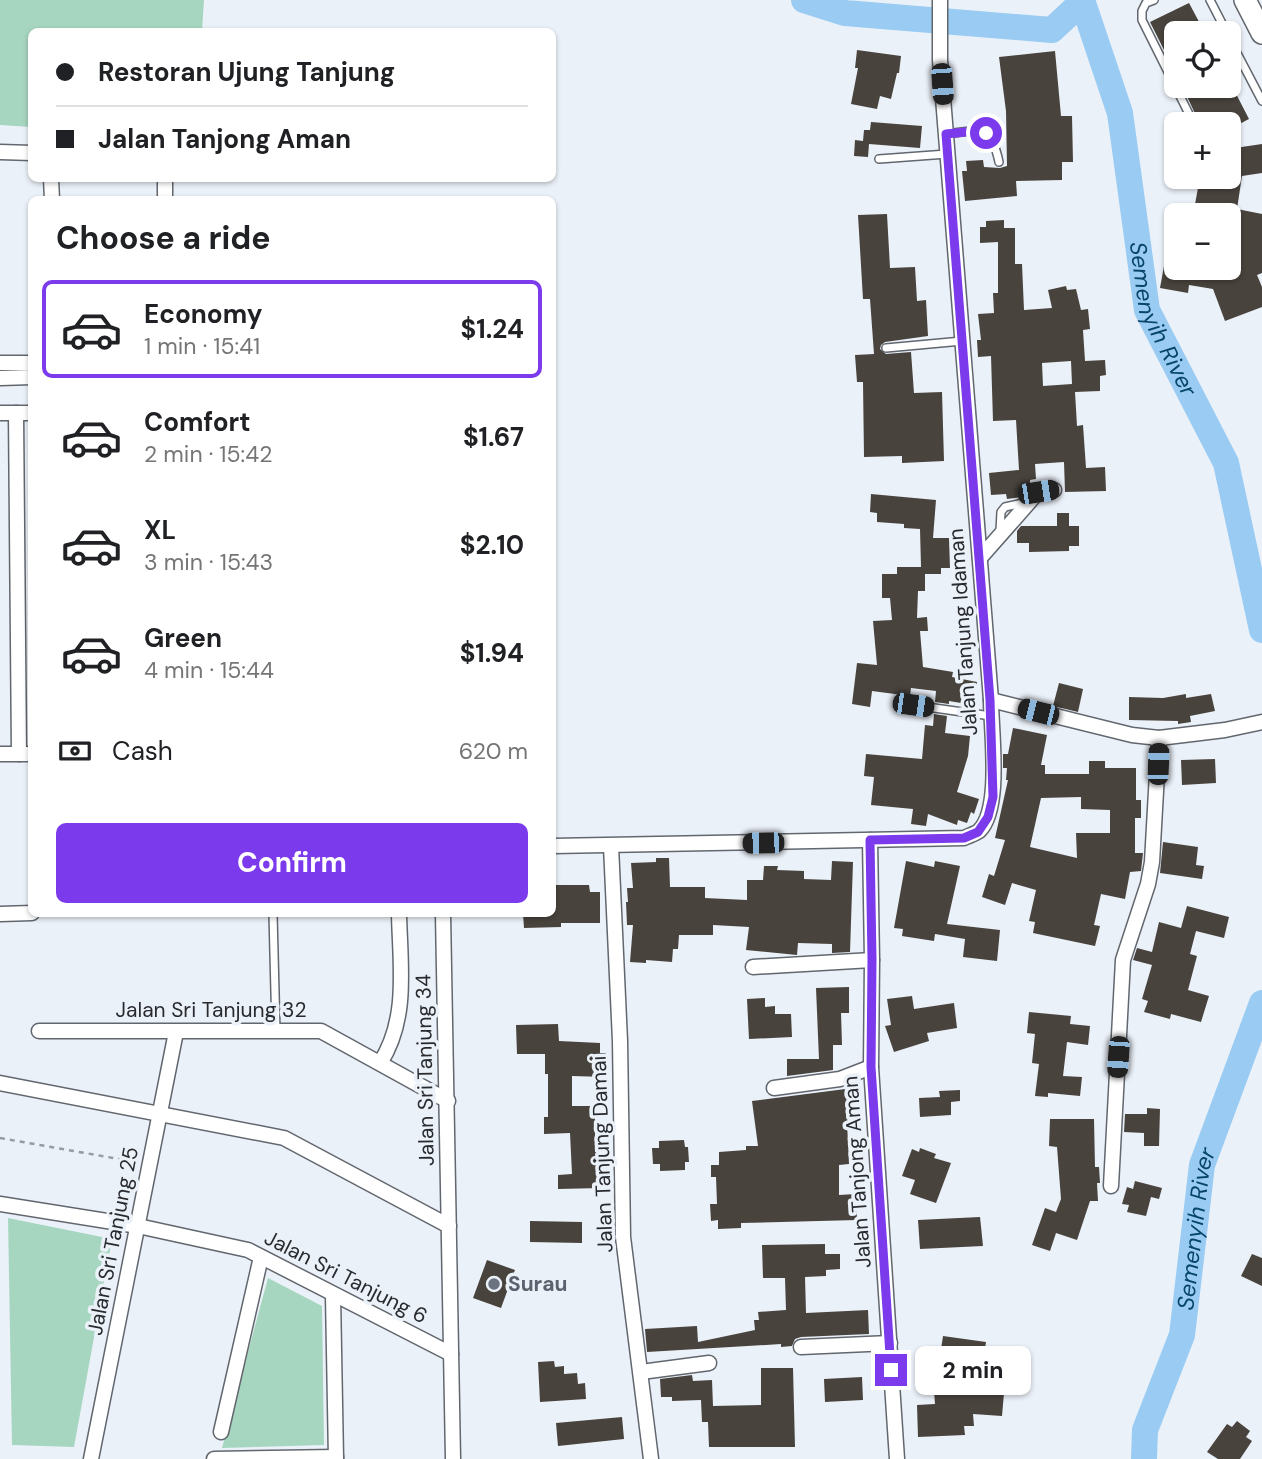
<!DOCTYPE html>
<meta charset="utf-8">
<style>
:root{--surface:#fff;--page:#f2f2f2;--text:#202124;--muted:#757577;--line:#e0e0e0;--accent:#7c3aed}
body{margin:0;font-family:"DM Sans",sans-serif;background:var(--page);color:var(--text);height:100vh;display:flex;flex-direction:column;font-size:26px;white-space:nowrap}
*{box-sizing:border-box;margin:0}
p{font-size:23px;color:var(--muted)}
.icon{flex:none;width:38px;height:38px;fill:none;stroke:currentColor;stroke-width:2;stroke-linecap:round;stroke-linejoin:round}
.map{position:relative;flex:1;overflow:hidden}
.side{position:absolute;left:28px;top:196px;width:528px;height:721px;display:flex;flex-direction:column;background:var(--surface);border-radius:10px;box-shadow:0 2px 5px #0004}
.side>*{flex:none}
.top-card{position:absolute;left:28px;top:28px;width:528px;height:154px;border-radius:10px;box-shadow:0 2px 5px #0004;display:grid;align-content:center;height:154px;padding:0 28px;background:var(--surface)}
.controls{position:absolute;left:1164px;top:21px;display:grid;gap:14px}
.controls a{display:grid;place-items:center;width:77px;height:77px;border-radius:10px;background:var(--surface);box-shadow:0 2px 5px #0004;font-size:35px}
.end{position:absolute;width:32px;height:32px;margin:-16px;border:9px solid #7c3aed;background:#fff;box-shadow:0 0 0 4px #fff}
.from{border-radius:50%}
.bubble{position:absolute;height:49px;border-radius:10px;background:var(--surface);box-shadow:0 2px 5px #0004;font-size:23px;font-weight:700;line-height:49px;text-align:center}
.car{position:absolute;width:21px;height:42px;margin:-21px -10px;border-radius:9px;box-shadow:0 0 5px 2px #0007;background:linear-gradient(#222 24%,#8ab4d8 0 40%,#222 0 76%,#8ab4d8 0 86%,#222 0)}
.top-card b{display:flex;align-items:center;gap:24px;height:66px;font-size:26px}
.top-card b+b{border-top:2px solid var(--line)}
.top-card i{width:18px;height:18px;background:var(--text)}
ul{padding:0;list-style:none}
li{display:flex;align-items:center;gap:21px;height:98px;margin:0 14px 10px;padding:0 14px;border:4px solid transparent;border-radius:10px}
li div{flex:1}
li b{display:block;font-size:26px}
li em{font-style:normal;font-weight:700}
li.on{border-color:var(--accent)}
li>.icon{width:63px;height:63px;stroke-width:1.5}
h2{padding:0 28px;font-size:32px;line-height:84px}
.pay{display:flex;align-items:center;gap:18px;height:77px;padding:0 28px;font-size:26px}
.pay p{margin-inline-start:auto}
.action{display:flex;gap:14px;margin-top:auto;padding:14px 28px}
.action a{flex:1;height:80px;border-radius:10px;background:var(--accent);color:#fff;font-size:28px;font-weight:700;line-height:80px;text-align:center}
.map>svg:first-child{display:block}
.green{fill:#a7d6c0}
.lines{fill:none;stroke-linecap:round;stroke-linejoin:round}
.river{stroke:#99cbf3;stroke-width:26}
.building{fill:#49433d;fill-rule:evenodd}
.service-casing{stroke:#62676e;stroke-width:10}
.minor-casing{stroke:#62676e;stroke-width:17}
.primary-casing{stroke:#62676e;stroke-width:24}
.path{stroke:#979ba1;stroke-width:2.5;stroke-dasharray:5 5;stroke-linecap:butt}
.service{stroke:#fff;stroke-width:7}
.minor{stroke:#fff;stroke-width:14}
.primary{stroke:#fff;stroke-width:21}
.route{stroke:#7c3aed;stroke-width:9}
.worship-dot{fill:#6b7280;stroke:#ebf1f9;stroke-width:2.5}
.labels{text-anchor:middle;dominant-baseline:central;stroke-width:7;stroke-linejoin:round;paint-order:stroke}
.street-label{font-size:21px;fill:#282a2e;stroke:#ebf1f9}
.worship-label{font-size:21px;font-weight:bold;fill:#5b616d;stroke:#ebf1f9;text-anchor:start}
.water-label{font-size:23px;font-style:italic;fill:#08456a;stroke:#ebf1f9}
</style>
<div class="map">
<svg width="1262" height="1459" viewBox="0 0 1262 1459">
<rect width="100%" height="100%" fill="#ebf1f9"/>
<g class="green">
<polygon points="0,0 204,0 202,31 32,32 31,127 0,125"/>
<polygon points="8,1218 112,1239 74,1447 12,1445"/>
<polygon points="268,1278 322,1306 324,1445 222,1448"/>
</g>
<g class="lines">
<g class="river">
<polyline points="804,0 845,13 1052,30 1082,2"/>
<path id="s1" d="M1082,0L1120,113L1147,310L1226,463L1262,630"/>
<path id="s2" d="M1144,1459L1145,1430L1182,1335L1202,1165L1262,1003"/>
</g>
</g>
<g class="building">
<polygon points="1189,3 1205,33 1176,33 1176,74 1150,22"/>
<polygon points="857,50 901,56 899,73 897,73 891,99 880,96 877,109 851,104 858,68 855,68"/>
<polygon points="1055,51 1061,116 1072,116 1073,162 1062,162 1062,180 1016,181 1017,196 965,201 962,171 967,171 966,161 983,160 984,167 1000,168 1007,166 1006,111 999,57"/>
<polygon points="1182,86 1232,86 1249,119 1228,130 1228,124 1200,124"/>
<polygon points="871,122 922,126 920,148 869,144 868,157 854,156 855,140 863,141 864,130 870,130"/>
<polygon points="1262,144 1262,173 1242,176 1237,209 1262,214 1262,273 1257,275 1262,287 1262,307 1225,321 1213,289 1189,285 1188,293 1160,288 1170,233 1176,234 1176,268 1228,268 1228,215 1193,215 1200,177 1228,177 1228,149"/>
<polygon points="887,214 890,268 915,267 917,301 926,300 928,336 885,342 881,345 880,349 886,354 911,352 914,393 942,392 944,461 902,463 902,456 864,457 863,382 857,382 855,355 874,354 870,299 863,299 858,215"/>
<path d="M1004,220V228H1015V264H1022L1024,310L1052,308L1048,290L1066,286L1067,290L1076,289L1081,310L1088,309L1090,329L1083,330L1085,361L1105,360L1106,375L1100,376V391L1075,392L1077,426L1083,425L1086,468L1105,467L1106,491L1065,492L1064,462L1035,464L1036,479L1030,480V486L1021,497L1007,499L1006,494L991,495L989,473L1019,470L1016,420L993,421L991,356L978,357L977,340H981L978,314L994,313L993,293H998V242L980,243V227H986V221ZM1071,361L1072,384L1043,386L1042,363Z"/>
<polygon points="871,494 936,500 933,538 949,538 950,568 941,568 941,574 925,574 925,591 918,591 917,618 927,617 928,631 920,631 923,667 953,672 952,677 977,682 973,705 949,701 949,704 935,702 936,691 911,688 910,696 872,691 870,707 852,704 857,663 877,665 873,621 892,620 890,598 882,598 882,574 897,574 897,567 921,567 920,529 904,528 904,524 877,522 877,513 870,512"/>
<polygon points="1057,513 1069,513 1069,526 1079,526 1079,546 1069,546 1069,551 1029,552 1029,543 1017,543 1017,531 1021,526 1057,526"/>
<polygon points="1059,683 1083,689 1078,712 1053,706"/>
<polygon points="1186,694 1186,698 1211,694 1215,711 1190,716 1191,722 1178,724 1178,721 1129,720 1129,697 1163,698"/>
<polygon points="934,714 947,716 945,733 970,736 968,756 957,792 979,799 974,814 971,812 967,823 958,820 957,825 928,814 926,826 911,824 913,809 871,805 874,777 864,776 866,754 922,759 925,725 933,726"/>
<path d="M1013,728L1047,735L1041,765H1045V774H1089V761H1105V768H1136V800H1141V818H1135V853H1143L1141,871L1130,872L1125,899L1101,894L1094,925L1100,926L1095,946L1033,933L1035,922L1029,921L1036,890L1012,883L1005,905L982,897L989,874L994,876L1005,840L995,838L1008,780H1006L1007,768H1003V754H1008ZM1081,797V809L1110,810V833H1076L1077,858L1030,847L1041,798Z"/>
<polygon points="1215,759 1216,783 1182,785 1181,760"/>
<polygon points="1163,842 1198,847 1196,865 1204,866 1202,879 1160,873"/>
<polygon points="656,858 669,858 670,887 705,887 705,898 747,900 747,880 763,880 764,866 778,866 777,870 804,871 804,879 831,880 832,861 853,862 850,952 832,953 832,944 798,943 797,955 746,950 749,927 713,925 713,935 679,935 678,949 673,949 672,962 646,960 646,963 630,962 633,925 627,925 626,902 628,902 627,888 633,888 631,863 656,862"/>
<polygon points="906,861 934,867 935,861 960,866 947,924 1000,930 997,961 963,957 965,939 935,934 934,941 902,936 903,929 894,928"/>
<polygon points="553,885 589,885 590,892 600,892 600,923 561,923 561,927 524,928 523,914 553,914"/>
<polygon points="1187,906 1229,917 1224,938 1196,931 1190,954 1197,956 1188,990 1209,996 1201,1022 1171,1014 1170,1019 1144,1012 1148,1001 1142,999 1152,965 1133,960 1137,948 1152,952 1159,922 1181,928"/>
<polygon points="849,987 849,1013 841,1013 842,1045 833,1045 833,1070 787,1076 787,1059 819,1059 816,988"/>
<polygon points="912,996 914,1009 954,1003 957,1028 927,1033 929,1041 894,1052 885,1026 891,1025 887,999"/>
<polygon points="765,998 765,1007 775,1006 775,1014 791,1014 792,1037 749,1039 747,999"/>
<polygon points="1029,1012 1071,1016 1070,1024 1090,1026 1088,1045 1067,1042 1063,1076 1082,1077 1080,1096 1048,1093 1048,1097 1035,1096 1039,1064 1032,1063 1035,1034 1027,1033"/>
<polygon points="558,1024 559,1041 600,1043 600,1053 606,1053 606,1077 572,1076 572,1106 595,1106 595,1152 601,1152 602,1188 558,1189 558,1175 572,1174 570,1133 544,1134 544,1117 548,1117 548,1074 545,1074 545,1054 517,1054 516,1025"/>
<polygon points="853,1088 857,1121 847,1122 849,1164 839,1165 839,1195 856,1194 857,1220 741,1223 741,1228 718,1229 718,1220 711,1221 710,1204 717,1204 716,1177 711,1177 711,1165 719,1165 719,1152 746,1150 746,1146 758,1146 752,1101"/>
<polygon points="960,1090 960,1101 951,1102 951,1115 920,1117 919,1098 940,1097 939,1091"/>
<polygon points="1147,1108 1160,1109 1159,1146 1144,1146 1144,1133 1124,1132 1125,1114 1147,1114"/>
<polygon points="1050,1119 1094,1119 1095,1167 1099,1167 1100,1183 1097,1183 1098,1201 1090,1201 1077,1240 1056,1233 1050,1251 1032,1245 1045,1208 1056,1212 1061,1199 1057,1147 1049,1146"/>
<polygon points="684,1140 685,1147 688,1147 689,1162 685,1162 685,1170 660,1171 660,1164 653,1164 652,1148 659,1148 659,1141"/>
<polygon points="920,1148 936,1154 934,1158 951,1163 936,1203 910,1194 915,1180 902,1176 912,1149 919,1152"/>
<polygon points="1135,1181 1162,1188 1159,1199 1151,1197 1146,1216 1127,1212 1129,1205 1122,1204 1127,1187 1133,1189"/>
<polygon points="980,1217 983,1246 920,1249 918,1220"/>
<polygon points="530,1221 582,1222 582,1243 530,1242"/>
<polygon points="825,1244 825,1254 840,1254 840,1269 826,1270 826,1276 805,1277 806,1313 868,1310 869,1334 801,1337 795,1339 792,1346 781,1347 781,1344 647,1352 645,1329 697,1326 698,1342 755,1330 754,1320 759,1320 758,1312 786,1310 785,1278 763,1278 762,1245"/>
<polygon points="1252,1254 1262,1258 1262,1286 1241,1276"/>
<polygon points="487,1260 515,1270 501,1308 473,1298"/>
<polygon points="943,1336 986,1342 983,1362 940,1356"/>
<polygon points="554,1361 555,1367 564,1366 564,1374 577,1373 578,1384 585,1383 586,1399 540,1402 538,1362"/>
<polygon points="761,1368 793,1368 795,1447 709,1447 708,1422 702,1422 701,1400 672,1401 672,1397 661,1397 660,1379 692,1375 693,1381 712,1380 713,1406 761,1405"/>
<polygon points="862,1377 863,1400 825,1402 824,1379"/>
<polygon points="967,1390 1004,1393 1002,1416 973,1414 974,1426 964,1426 965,1435 918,1437 917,1405 935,1404 934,1391"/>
<polygon points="622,1417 624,1439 558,1446 556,1423"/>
<polygon points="1237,1421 1250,1431 1246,1437 1252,1441 1240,1459 1218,1459 1207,1452 1227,1424 1232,1427"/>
</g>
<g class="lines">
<g class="service-casing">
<g id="service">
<polyline points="1154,0 1146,3 1142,11 1142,20 1194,124"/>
<polyline points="1210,0 1227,33"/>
<polyline points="1228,36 1262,101"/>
<path d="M946,134C980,130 991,124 999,162"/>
<polyline points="879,159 947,154"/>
<polyline points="886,348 962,341"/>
<polyline points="1000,531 1001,512 1005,507 1027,502"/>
<polyline points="913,705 991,716"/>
<polyline points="273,914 276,1032"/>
</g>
</g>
<g class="minor-casing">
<g id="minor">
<polyline points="0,152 32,153"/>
<polyline points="51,178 52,200"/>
<polyline points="165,178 165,200"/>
<polyline points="0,363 32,363"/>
<polyline points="0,378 32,377"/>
<polyline points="0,413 32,413"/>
<polyline points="16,413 19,754"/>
<polyline points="980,558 1038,492 1054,490"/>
<polyline points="991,700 1132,735 1159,738 1225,730 1262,722"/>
<polyline points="0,754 32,754"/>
<polyline points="870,840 872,960 871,1067 897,1459"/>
<path d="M553,846L964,838C968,836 975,834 979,831C1002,809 991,732 991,700L940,60V0"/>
<polyline points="611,846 620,1041 623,1237 651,1459"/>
<polyline points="0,914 32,913"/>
<polyline points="443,914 453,1459"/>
<polyline points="753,967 872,960"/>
<polyline points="39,1031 321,1031 448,1101"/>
<path d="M380,1063C409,1019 400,964 399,914"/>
<polyline points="0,1083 284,1138 449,1226"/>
<polyline points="774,1088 840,1079 871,1067"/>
<polyline points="1111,1186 1123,960 1148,884 1152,862 1159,738"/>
<polyline points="0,1204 138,1226 248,1250 451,1354"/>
<polyline points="333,1296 336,1459"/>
<polyline points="801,1347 890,1343"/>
<polyline points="641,1372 709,1363"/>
<polyline points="221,1432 261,1257"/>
<polyline points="91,1459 176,1032"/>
<polyline points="214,1459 336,1457"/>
</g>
</g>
<g class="primary-casing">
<polyline id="primary" points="1245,0 1262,33"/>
</g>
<polyline class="path" points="0,1138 136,1162"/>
<use href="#service" class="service"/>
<use href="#minor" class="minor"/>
<use href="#primary" class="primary"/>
</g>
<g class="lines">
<polyline class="route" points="891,1370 871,1067 872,960 870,840 964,838 978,832 988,817 993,797 990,700 946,134 975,131 986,133"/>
</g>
<circle class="worship-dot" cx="494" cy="1284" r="7"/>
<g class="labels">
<g class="street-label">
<text transform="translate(963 632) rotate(-94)">Jalan Tanjung Idaman</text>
<text x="211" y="1010">Jalan Sri Tanjung 32</text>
<text transform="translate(425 1070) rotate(-91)">Jalan Sri Tanjung 34</text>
<text transform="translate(602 1154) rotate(-92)">Jalan Tanjung Damai</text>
<text transform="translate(857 1172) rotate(-94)">Jalan Tanjong Aman</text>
<text transform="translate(113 1241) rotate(-79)">Jalan Sri Tanjung 25</text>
<text transform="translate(346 1277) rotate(27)">Jalan Sri Tanjung 6</text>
</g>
<g class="worship-label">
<text x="508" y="1284">Surau</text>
</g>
<g class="water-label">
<text stroke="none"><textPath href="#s1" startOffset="331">Semenyih River</textPath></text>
<text stroke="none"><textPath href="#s2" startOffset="238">Semenyih River</textPath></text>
</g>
</g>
</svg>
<div class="controls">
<a><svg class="icon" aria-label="locate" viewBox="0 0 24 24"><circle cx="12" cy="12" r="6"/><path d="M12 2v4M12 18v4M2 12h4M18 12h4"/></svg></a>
<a>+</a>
<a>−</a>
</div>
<i class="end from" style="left:986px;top:133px"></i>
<i class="end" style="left:891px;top:1370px"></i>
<div class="bubble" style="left:915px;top:1346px;width:116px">2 min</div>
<i class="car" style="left:942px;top:84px;rotate:176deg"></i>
<i class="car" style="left:1038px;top:492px;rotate:81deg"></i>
<i class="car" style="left:913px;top:705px;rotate:98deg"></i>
<i class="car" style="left:1038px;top:712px;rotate:284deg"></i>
<i class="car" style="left:1158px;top:764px;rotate:2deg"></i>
<i class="car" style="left:763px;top:843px;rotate:269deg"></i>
<i class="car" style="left:1118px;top:1057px;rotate:184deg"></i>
<div class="top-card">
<b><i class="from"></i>Restoran Ujung Tanjung</b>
<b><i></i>Jalan Tanjong Aman</b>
</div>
<section class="side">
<h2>Choose a ride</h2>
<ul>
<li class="on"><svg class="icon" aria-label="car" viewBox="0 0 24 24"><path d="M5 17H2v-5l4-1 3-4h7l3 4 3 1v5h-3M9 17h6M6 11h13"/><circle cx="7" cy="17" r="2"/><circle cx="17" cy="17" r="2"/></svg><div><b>Economy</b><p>1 min · 15:41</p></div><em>$1.24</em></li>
<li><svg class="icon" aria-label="car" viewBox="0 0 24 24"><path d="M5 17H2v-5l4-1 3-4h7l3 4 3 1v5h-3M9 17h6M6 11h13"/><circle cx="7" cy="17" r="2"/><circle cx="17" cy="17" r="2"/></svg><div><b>Comfort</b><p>2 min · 15:42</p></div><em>$1.67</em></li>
<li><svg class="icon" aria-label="car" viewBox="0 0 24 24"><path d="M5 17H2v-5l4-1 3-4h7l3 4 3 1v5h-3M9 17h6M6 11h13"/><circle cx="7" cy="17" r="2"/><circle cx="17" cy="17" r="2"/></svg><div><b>XL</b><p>3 min · 15:43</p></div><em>$2.10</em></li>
<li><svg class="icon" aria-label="car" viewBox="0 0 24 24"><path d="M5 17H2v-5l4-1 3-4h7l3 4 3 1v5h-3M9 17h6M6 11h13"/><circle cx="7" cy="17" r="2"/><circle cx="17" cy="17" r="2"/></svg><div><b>Green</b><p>4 min · 15:44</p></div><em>$1.94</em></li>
</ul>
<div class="pay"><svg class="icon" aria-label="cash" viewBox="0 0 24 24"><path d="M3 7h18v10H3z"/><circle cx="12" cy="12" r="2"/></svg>Cash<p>620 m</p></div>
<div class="action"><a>Confirm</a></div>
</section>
</div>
